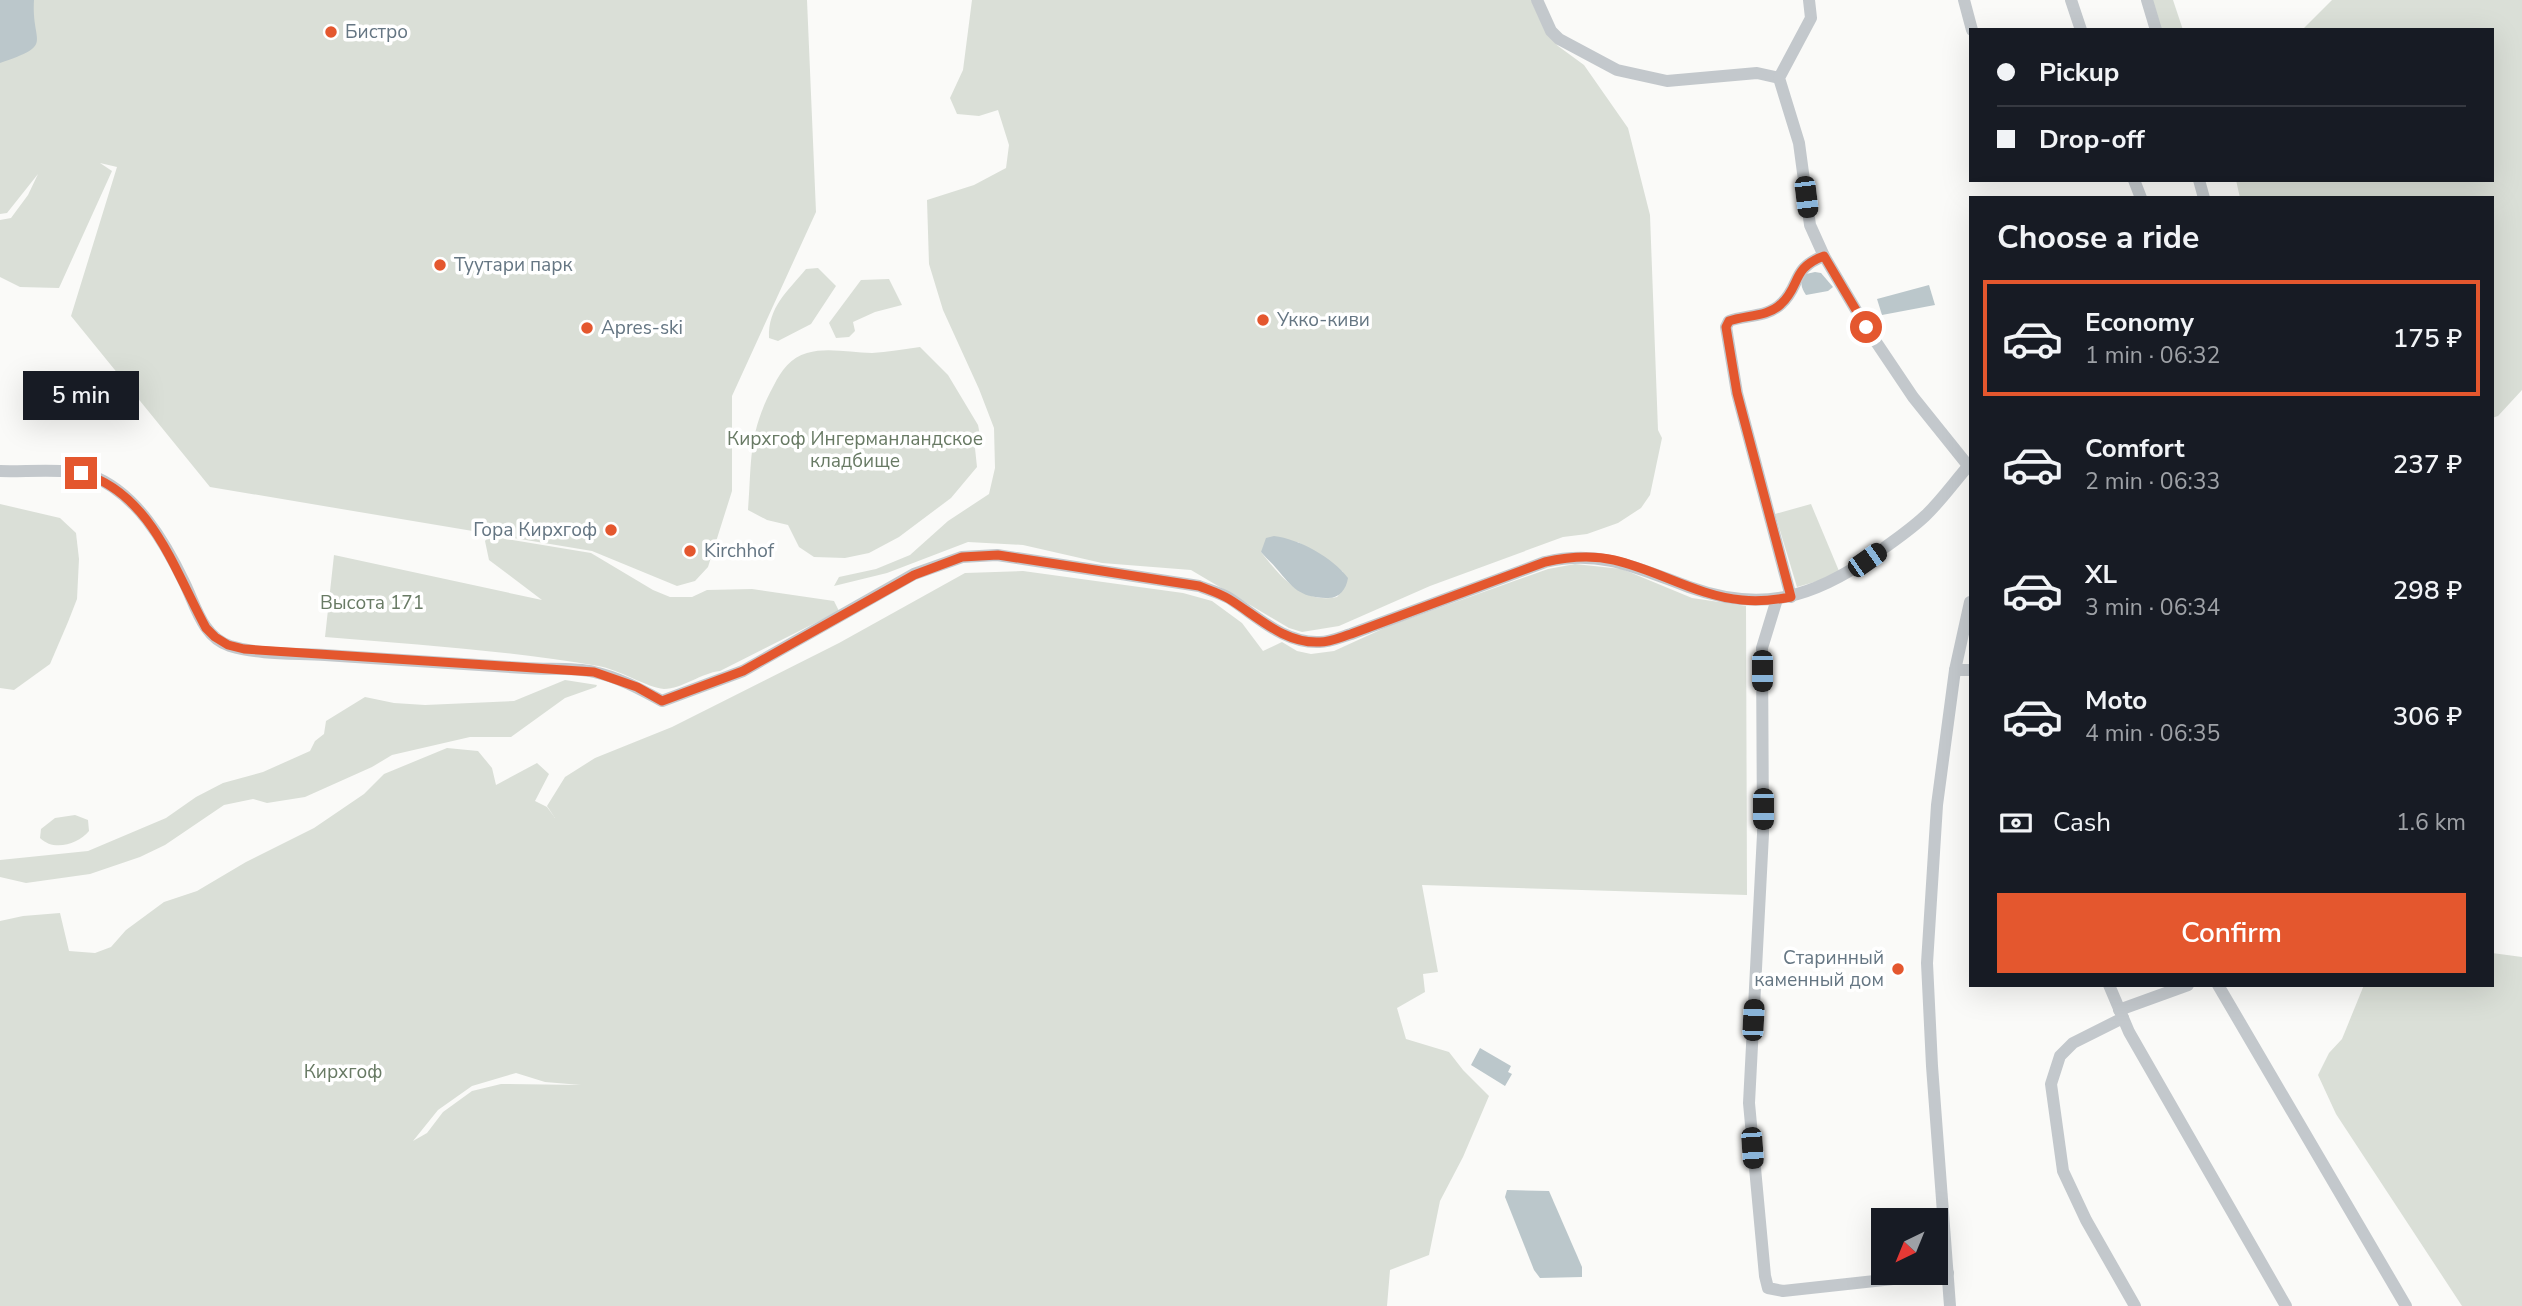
<!DOCTYPE html>
<meta charset="utf-8">
<style>
:root{--surface:#171b24;--page:#242831;--text:#f1f3f6;--muted:#9ea1a6;--line:#363941;--accent:#e4572e}
body{margin:0;font-family:"Nunito Sans",sans-serif;background:var(--page);color:var(--text);height:100vh;display:flex;flex-direction:column;font-size:26px;white-space:nowrap}
*{box-sizing:border-box;margin:0}
p{font-size:23px;color:var(--muted)}
.icon{flex:none;width:38px;height:38px;fill:none;stroke:currentColor;stroke-width:2;stroke-linecap:round;stroke-linejoin:round}
.map{position:relative;flex:1;overflow:hidden}
.panel{position:absolute;left:1969px;top:196px;width:525px;height:791px;display:flex;flex-direction:column;background:var(--surface);border-radius:0px;box-shadow:0 7px 28px #0002}
.panel>*{flex:none}
.banner{position:absolute;left:1969px;top:28px;width:525px;height:154px;border-radius:0px;box-shadow:0 7px 28px #0002;display:grid;align-content:center;height:154px;padding:0 28px;background:var(--surface)}
.needle{width:46px;rotate:223deg}
.controls{position:absolute;left:1871px;top:1208px;display:grid;gap:14px}
.controls a{display:grid;place-items:center;width:77px;height:77px;border-radius:0px;background:var(--surface);box-shadow:0 7px 28px #0002;font-size:35px}
.end{position:absolute;width:32px;height:32px;margin:-16px;border:9px solid #e4572e;background:#fff;box-shadow:0 0 0 4px #fff}
.from{border-radius:50%}
.bubble{position:absolute;height:49px;border-radius:0px;background:var(--surface);box-shadow:0 7px 28px #0002;font-size:23px;font-weight:600;line-height:49px;text-align:center}
.car{position:absolute;width:21px;height:42px;margin:-21px -10px;border-radius:9px;box-shadow:0 0 5px 2px #0007;background:linear-gradient(#222 24%,#8ab4d8 0 40%,#222 0 76%,#8ab4d8 0 86%,#222 0)}
.banner b{display:flex;align-items:center;gap:24px;height:66px;font-size:26px}
.banner b+b{border-top:2px solid var(--line)}
.banner i{width:18px;height:18px;background:var(--text)}
ul{padding:0;list-style:none}
li{display:flex;align-items:center;gap:21px;height:116px;margin:0 14px 10px;padding:0 14px;border:4px solid transparent;border-radius:0px}
li div{flex:1}
li b{display:block;font-size:26px}
li em{font-style:normal;font-weight:600}
li.selected{border-color:var(--accent)}
li>.icon{width:63px;height:63px;stroke-width:1.5}
h2{padding:0 28px;font-size:32px;line-height:84px}
.pay{display:flex;align-items:center;gap:18px;height:77px;padding:0 28px;font-size:26px}
.pay p{margin-inline-start:auto}
.button{display:flex;gap:14px;margin-top:auto;padding:14px 28px}
.button a{flex:1;height:80px;border-radius:0px;background:var(--accent);color:#fff;font-size:28px;font-weight:600;line-height:80px;text-align:center}
.map>svg:first-child{display:block}
.green{fill:#dadfd7;fill-rule:evenodd}
.water{fill:#bbc7cb}
.lines{fill:none;stroke-linecap:round;stroke-linejoin:round}
.minor{stroke:#c3c8cc;stroke-width:12}
.route{stroke:#e4572e;stroke-width:9}
.poi-dot{fill:#e4572e;stroke:#fff;stroke-width:2.5}
.labels{text-anchor:middle;dominant-baseline:central;stroke-width:7;stroke-linejoin:round;paint-order:stroke}
.poi-label{font-size:19px;fill:#657683;stroke:#fff;text-anchor:start}
.park-label{font-size:19px;fill:#687a64;stroke:#fff}
</style>
<div class="map">
<svg width="2522" height="1306" viewBox="0 0 2522 1306">
<rect width="100%" height="100%" fill="#fafaf8"/>
<g class="green">
<polygon points="0,0 807,0 816,212 732,396 732,491 708,567 695,581 677,586 592,551 210,487 71,316 117,167 100,163 112,171 59,288 20,287 0,277 0,220 11,218 28,195 38,174 7,213 0,214"/>
<path d="M972,0H1531L1545,31L1558,46L1584,65L1628,128L1650,215L1658,430L1662,438L1650,495L1641,508L1618,523L1587,534L1563,537L1430,586L1339,626L1302,632L1289,628L1191,570L1102,563L1023,545L968,542L887,573L834,586L839,577L876,569L910,555L948,521L989,494L995,468L994,428L979,389L943,310L929,264L927,200L974,185L1006,168L1009,145L998,110L979,116L957,114L950,98L963,70ZM1298,542L1343,572L1342,591L1337,597C1303,605 1279,575 1261,552Z"/>
<polygon points="2152,0 2173,0 2183,30 2161,30"/>
<polygon points="2332,0 2522,0 2522,390 2498,416 2492,418 2492,198 2240,198 2236,180 2492,180 2492,30 2302,30"/>
<path d="M818,268L836,286L811,324L778,341L769,338C768,307 787,292 806,269Z"/>
<polygon points="889,279 902,305 875,312 853,322 855,331 849,337 836,338 829,323 861,280"/>
<path d="M920,347L948,375L978,425L980,435L974,439L977,467L951,498L899,537L869,553L845,558L814,557L799,547L788,525L767,520L748,510C752,458 748,433 774,385C781,371 791,357 807,353C828,347 851,353 872,353C887,352 904,349 920,347Z"/>
<polygon points="0,504 60,518 76,533 79,559 77,599 68,622 50,664 14,690 0,688"/>
<polygon points="1811,504 1839,571 1818,581 1797,587 1775,514"/>
<path d="M489,536L591,553L653,590L670,597H692L707,590L752,589L834,601L839,611L720,671C701,673 682,689 664,689C648,688 618,669 598,666C508,650 416,645 325,637L334,555L542,600L489,560L485,541Z"/>
<path d="M1575,564L1622,569L1692,598L1746,606L1747,895L1422,885L1438,972L1423,974L1425,992L1397,1008L1406,1039L1449,1052L1463,1070L1489,1096L1463,1157L1440,1201L1429,1255L1390,1270L1387,1306H0V921L23,916L60,913L69,951L95,953L111,947L126,930L164,902L197,891L246,862L314,828L364,794L384,774L447,748L478,751L492,768L496,785L537,763L549,774L535,801L547,807L555,818L547,806L565,777L595,758L672,727L839,643L965,573L1023,571L1183,593L1212,601L1242,623L1263,651L1282,642L1297,651L1311,654L1334,651L1391,625L1548,569ZM516,1073L545,1082L581,1085L501,1084L472,1091L443,1112L427,1133L413,1141L438,1110L472,1086Z"/>
<polygon points="565,680 597,685 596,687 565,698 511,737 470,737 392,755 372,767 305,797 267,803 253,799 224,805 165,845 140,857 90,874 26,883 0,877 0,860 88,851 166,818 196,797 223,783 263,772 310,751 315,741 324,734 326,721 365,697 394,703 425,705 514,701"/>
<path d="M75,815L88,820L89,831C78,844 54,852 40,838L41,829L55,818Z"/>
<polygon points="2492,953 2522,957 2522,1306 2462,1306 2336,1114 2318,1075 2329,1053 2342,1039 2364,985 2492,985"/>
</g>
<g class="water">
<path d="M0,0H34C31,45 56,44 0,63Z"/>
<path d="M1815,272L1821,273L1833,287L1828,291L1806,295C1801,287 1799,282 1806,274Z"/>
<polygon points="1929,285 1935,305 1882,315 1877,299"/>
<path d="M1274,536C1299,539 1332,557 1348,578C1346,590 1339,599 1326,598C1299,597 1293,588 1276,568C1271,562 1266,558 1261,552L1266,538Z"/>
<polygon points="1480,1048 1511,1066 1508,1072 1512,1074 1505,1086 1471,1065"/>
<polygon points="1507,1190 1549,1191 1582,1267 1582,1277 1540,1278 1534,1270 1505,1197"/>
</g>
<g class="lines">
<g class="minor">
<polyline points="1537,0 1551,31 1559,39 1617,70 1667,81 1757,73 1779,78"/>
<polyline points="1809,0 1811,18 1779,78 1799,143 1810,225 1824,256 1866,327 1913,397 1970,468"/>
<polyline points="1964,0 1972,30"/>
<polyline points="2071,0 2081,30"/>
<polyline points="2147,0 2156,30"/>
<polyline points="2134,180 2141,198"/>
<polyline points="2199,180 2204,198"/>
<path d="M0,471C24,472 68,468 90,475C136,492 165,542 185,584C196,607 203,637 230,646C260,655 295,653 325,655C392,659 459,664 525,668C548,670 572,667 594,672C618,677 640,689 662,701L743,671L914,574L962,557L997,555L1199,586C1209,590 1220,593 1229,598C1257,616 1284,644 1320,642C1330,642 1341,637 1351,634L1545,562C1601,549 1637,568 1689,587C1761,613 1813,598 1874,555C1891,543 1909,531 1925,516C1941,501 1955,481 1970,464"/>
<path d="M1791,597L1737,393L1726,327L1729,321C1745,315 1768,317 1781,304C1801,286 1791,268 1824,256"/>
<polyline points="1777,599 1762,648 1763,834 1749,1103 1765,1276 1768,1288 1783,1291 1948,1273"/>
<polyline points="1955,670 1970,670"/>
<polyline points="2109,985 2129,1032 2286,1306"/>
<polyline points="2218,985 2406,1306"/>
<polyline points="2119,1010 2188,985"/>
<polyline points="2123,1018 2073,1043 2060,1056 2051,1084 2063,1171 2086,1220 2135,1306"/>
<polyline points="1950,1306 1932,1066 1927,963 1937,805 1955,670 1970,602"/>
</g>
</g>
<g class="lines">
<path class="route" d="M81,473C151,492 175,572 206,628L215,637L228,645L244,649L594,672L637,687L662,701L743,671L914,575L962,557L998,555L1199,586C1209,590 1219,593 1229,599C1257,616 1284,644 1320,642C1330,642 1341,637 1351,634L1545,562C1567,557 1592,555 1614,560C1658,570 1697,596 1742,600C1759,602 1775,600 1791,597L1737,393L1726,327L1729,321C1745,315 1768,317 1781,304C1801,286 1791,268 1824,256L1866,327"/>
</g>
<g class="poi-dot">
<circle cx="331" cy="32" r="7"/>
<circle cx="440" cy="265" r="7"/>
<circle cx="1263" cy="320" r="7"/>
<circle cx="587" cy="328" r="7"/>
<circle cx="611" cy="530" r="7"/>
<circle cx="690" cy="551" r="7"/>
<circle cx="1898" cy="969" r="7"/>
</g>
<g class="labels">
<g class="poi-label">
<text x="345" y="32">Бистро</text>
<text x="454" y="265">Туутари парк</text>
<text x="1277" y="320">Укко-киви</text>
<text x="601" y="328">Apres-ski</text>
<text x="597" y="530" text-anchor="end">Гора Кирхгоф</text>
<text x="704" y="551">Kirchhof</text>
<text x="1884" y="958" text-anchor="end">Старинный<tspan x="1884" dy="22">каменный дом</tspan></text>
</g>
<g class="park-label">
<text x="855" y="439">Кирхгоф Ингерманландское<tspan x="855" dy="22">кладбище</tspan></text>
<text x="372" y="603">Высота 171</text>
<text x="343" y="1072">Кирхгоф</text>
</g>
</g>
</svg>
<div class="controls">
<a><svg class="needle" viewBox="-14 -14 28 28"><path d="M0-13l5 13h-10z" fill="#e53935"/><path d="M0 13l5-13h-10z" fill="#9ea1a6"/></svg></a>
</div>
<i class="end from" style="left:1866px;top:327px"></i>
<i class="end" style="left:81px;top:473px"></i>
<div class="bubble" style="left:23px;top:371px;width:116px">5 min</div>
<i class="car" style="left:1806px;top:197px;rotate:173deg"></i>
<i class="car" style="left:1867px;top:560px;rotate:55deg"></i>
<i class="car" style="left:1762px;top:671px;rotate:180deg"></i>
<i class="car" style="left:1763px;top:809px;rotate:180deg"></i>
<i class="car" style="left:1753px;top:1020px;rotate:3deg"></i>
<i class="car" style="left:1752px;top:1148px;rotate:176deg"></i>
<div class="banner">
<b><i class="from"></i>Pickup</b>
<b><i></i>Drop-off</b>
</div>
<section class="panel">
<h2>Choose a ride</h2>
<ul>
<li class="selected"><svg class="icon" aria-label="car" viewBox="0 0 24 24"><path d="M5 17H2v-5l4-1 3-4h7l3 4 3 1v5h-3M9 17h6M6 11h13"/><circle cx="7" cy="17" r="2"/><circle cx="17" cy="17" r="2"/></svg><div><b>Economy</b><p>1 min · 06:32</p></div><em>175 ₽</em></li>
<li><svg class="icon" aria-label="car" viewBox="0 0 24 24"><path d="M5 17H2v-5l4-1 3-4h7l3 4 3 1v5h-3M9 17h6M6 11h13"/><circle cx="7" cy="17" r="2"/><circle cx="17" cy="17" r="2"/></svg><div><b>Comfort</b><p>2 min · 06:33</p></div><em>237 ₽</em></li>
<li><svg class="icon" aria-label="car" viewBox="0 0 24 24"><path d="M5 17H2v-5l4-1 3-4h7l3 4 3 1v5h-3M9 17h6M6 11h13"/><circle cx="7" cy="17" r="2"/><circle cx="17" cy="17" r="2"/></svg><div><b>XL</b><p>3 min · 06:34</p></div><em>298 ₽</em></li>
<li><svg class="icon" aria-label="car" viewBox="0 0 24 24"><path d="M5 17H2v-5l4-1 3-4h7l3 4 3 1v5h-3M9 17h6M6 11h13"/><circle cx="7" cy="17" r="2"/><circle cx="17" cy="17" r="2"/></svg><div><b>Moto</b><p>4 min · 06:35</p></div><em>306 ₽</em></li>
</ul>
<div class="pay"><svg class="icon" aria-label="cash" viewBox="0 0 24 24"><path d="M3 7h18v10H3z"/><circle cx="12" cy="12" r="2"/></svg>Cash<p>1.6 km</p></div>
<div class="button"><a>Confirm</a></div>
</section>
</div>
